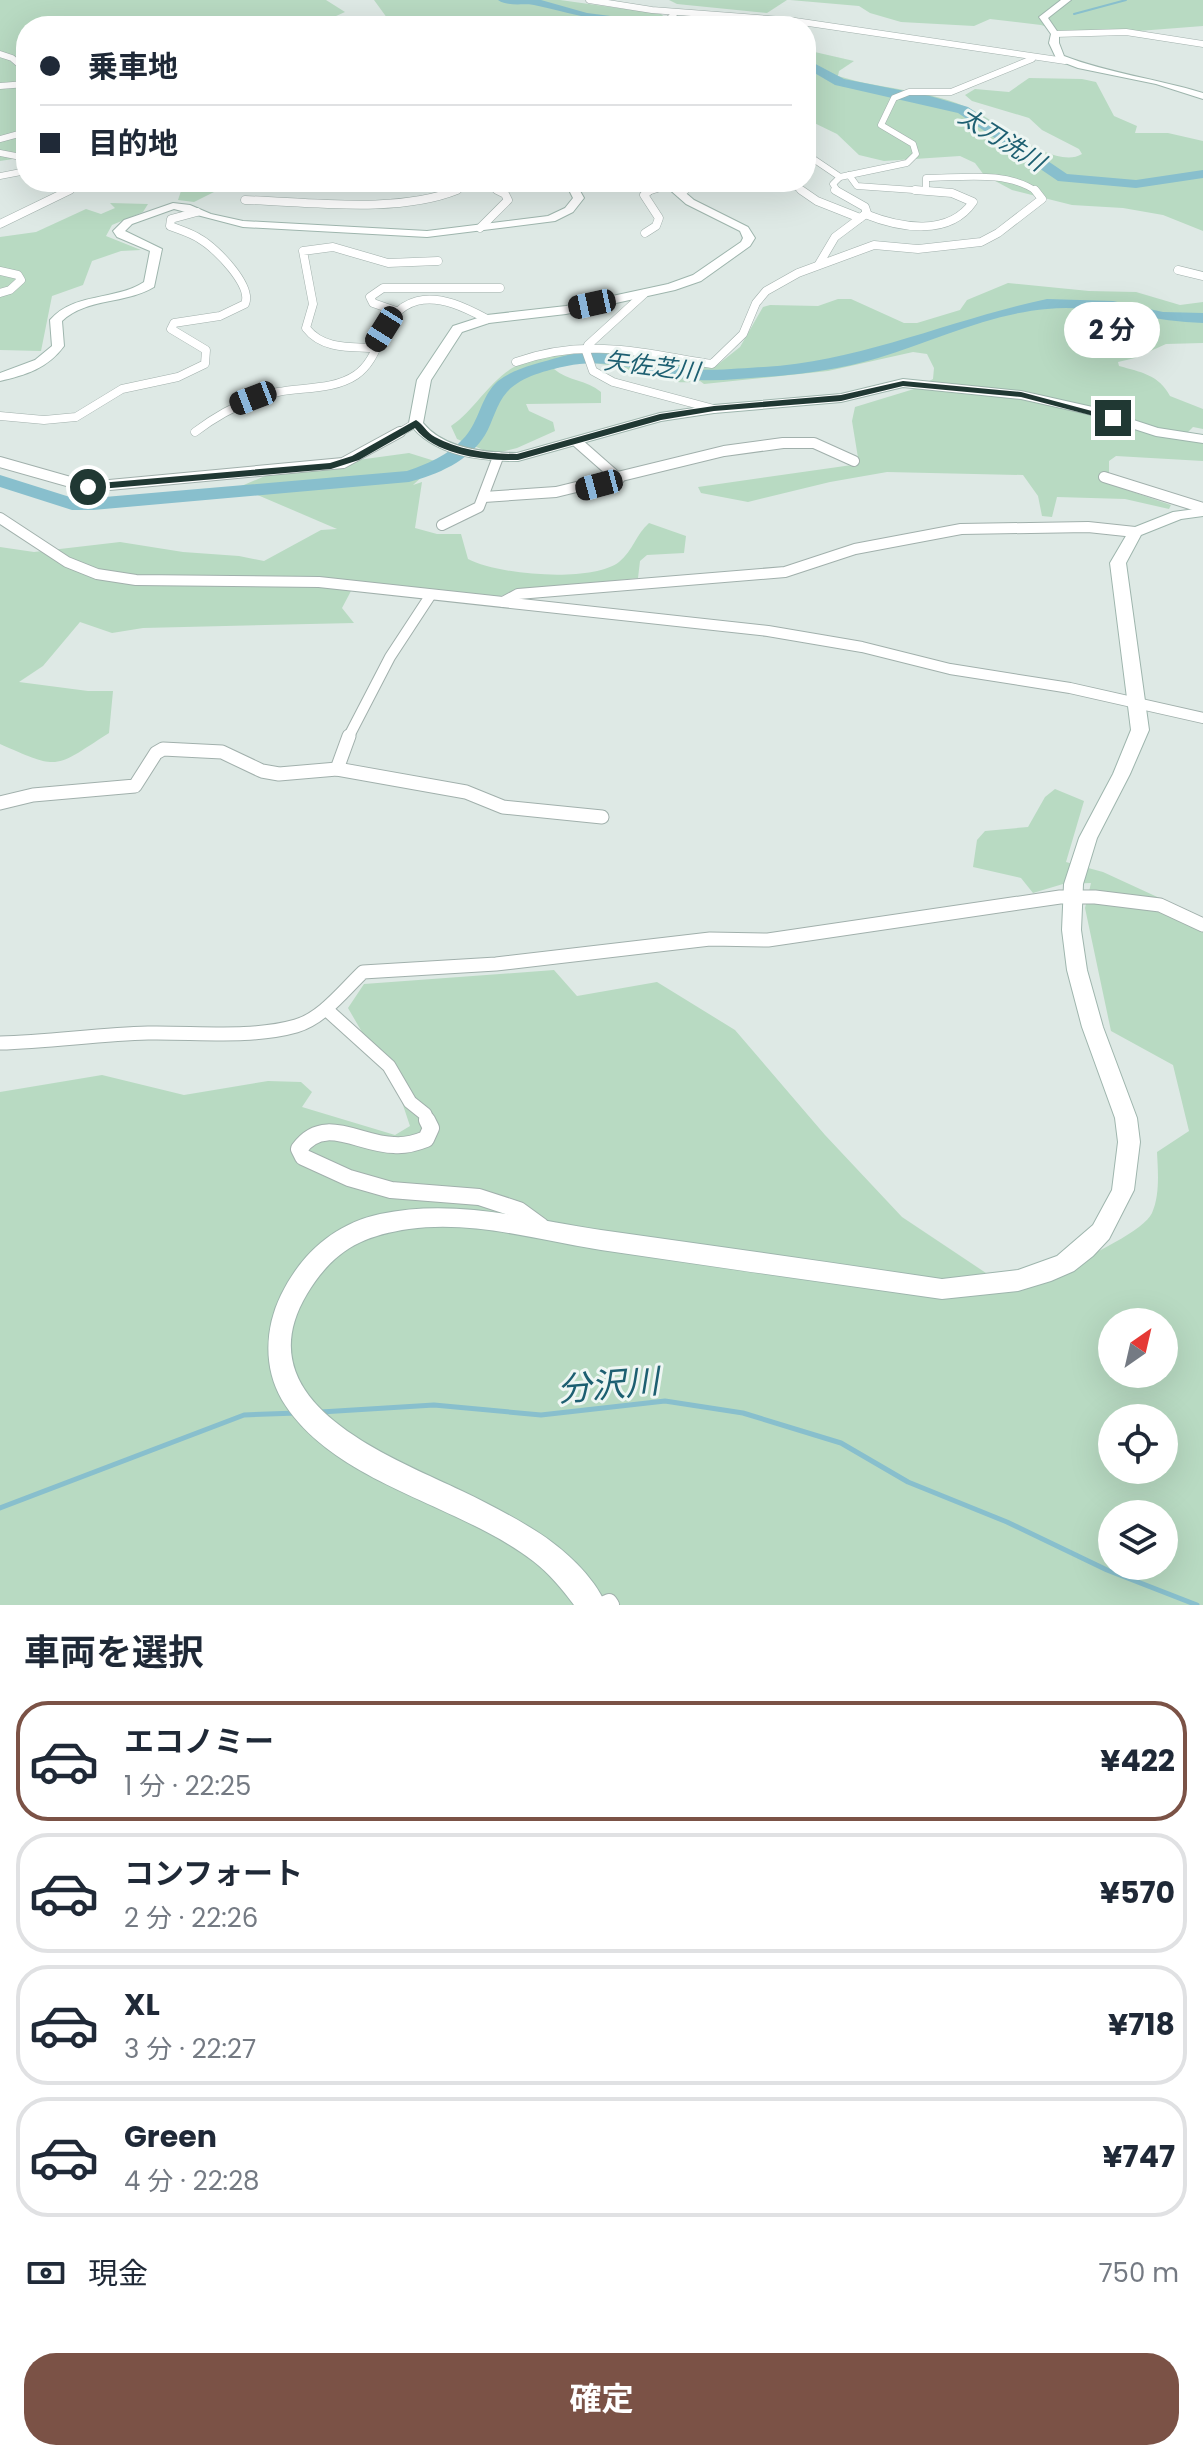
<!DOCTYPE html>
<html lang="ja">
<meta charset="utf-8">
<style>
:root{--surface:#fff;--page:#f6f6f7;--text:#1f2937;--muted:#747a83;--line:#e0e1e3;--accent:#7b5246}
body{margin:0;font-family:Poppins,"Noto Sans JP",sans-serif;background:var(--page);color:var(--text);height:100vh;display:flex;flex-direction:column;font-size:30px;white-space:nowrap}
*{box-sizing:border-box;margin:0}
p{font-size:26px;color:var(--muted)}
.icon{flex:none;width:44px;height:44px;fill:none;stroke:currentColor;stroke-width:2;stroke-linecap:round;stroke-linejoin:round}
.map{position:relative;height:1605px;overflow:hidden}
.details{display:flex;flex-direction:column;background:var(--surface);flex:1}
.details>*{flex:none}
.guide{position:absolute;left:16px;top:16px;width:800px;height:176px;border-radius:32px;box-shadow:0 8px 32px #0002;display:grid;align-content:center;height:176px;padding:0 24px;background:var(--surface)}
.needle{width:52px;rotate:34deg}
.controls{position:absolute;left:1098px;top:1308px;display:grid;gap:16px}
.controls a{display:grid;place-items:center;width:80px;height:80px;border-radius:50%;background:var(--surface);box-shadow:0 8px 32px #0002;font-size:40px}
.end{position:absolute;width:36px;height:36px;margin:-18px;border:10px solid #203833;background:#fff;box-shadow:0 0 0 4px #fff}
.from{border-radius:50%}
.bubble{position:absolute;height:56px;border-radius:28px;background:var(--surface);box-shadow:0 8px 32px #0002;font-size:26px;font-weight:700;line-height:56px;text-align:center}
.car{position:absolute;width:24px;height:48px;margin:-24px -12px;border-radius:10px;box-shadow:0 0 6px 2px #0007;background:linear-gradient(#222 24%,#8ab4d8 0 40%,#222 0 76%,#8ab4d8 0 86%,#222 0)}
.guide b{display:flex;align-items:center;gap:28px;height:76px;font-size:30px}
.guide b+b{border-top:2px solid var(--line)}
.guide i{width:20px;height:20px;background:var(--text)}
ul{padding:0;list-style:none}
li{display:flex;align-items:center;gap:24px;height:120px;margin:0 16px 12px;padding:0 8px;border:4px solid var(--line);border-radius:32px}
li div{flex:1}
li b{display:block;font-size:30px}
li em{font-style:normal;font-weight:700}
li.current{border-color:var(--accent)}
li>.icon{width:72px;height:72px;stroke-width:1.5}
h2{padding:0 24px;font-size:36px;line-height:96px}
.pay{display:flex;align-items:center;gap:20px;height:88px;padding:0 24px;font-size:30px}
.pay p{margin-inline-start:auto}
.primary-button{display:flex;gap:16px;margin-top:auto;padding:16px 24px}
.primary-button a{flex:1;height:92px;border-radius:32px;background:var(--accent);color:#fff;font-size:32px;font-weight:700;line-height:92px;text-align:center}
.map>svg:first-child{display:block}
.green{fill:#b8dac2;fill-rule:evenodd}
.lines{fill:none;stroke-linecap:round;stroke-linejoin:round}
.stream-far1{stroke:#88bfcd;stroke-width:2}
.stream{stroke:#88bfcd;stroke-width:5}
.river{fill:#88bfcd;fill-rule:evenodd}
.street-far4-casing{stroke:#a1b0ac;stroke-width:7}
.street-far3-casing{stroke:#a1b0ac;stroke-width:9}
.street-far2-casing{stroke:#a1b0ac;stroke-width:12}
.street-far1-casing{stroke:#a1b0ac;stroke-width:15}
.street-casing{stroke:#a1b0ac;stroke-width:18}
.secondary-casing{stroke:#9eb5ad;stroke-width:2}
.street-far4{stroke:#fff;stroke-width:6}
.street-far3{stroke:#fff;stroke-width:8}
.street-far2{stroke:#fff;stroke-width:10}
.street-far1{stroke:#fff;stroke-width:13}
.street{stroke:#fff;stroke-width:16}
.secondary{fill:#fff;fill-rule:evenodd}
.route{fill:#203833}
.labels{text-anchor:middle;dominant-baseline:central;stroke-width:6;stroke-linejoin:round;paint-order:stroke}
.far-water-label{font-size:24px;font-style:italic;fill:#1d5f71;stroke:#eef6f3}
.near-water-label{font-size:34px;font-style:italic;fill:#1d5f71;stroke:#eef6f3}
</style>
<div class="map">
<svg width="1203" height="1605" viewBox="0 0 1203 1605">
<rect width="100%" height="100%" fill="#dee9e5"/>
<g class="green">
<polygon points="0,0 326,0 345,12 314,26 26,26 26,157 0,161"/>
<polygon points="374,0 560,0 661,14 672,24 378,26 390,22"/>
<polygon points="669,0 787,0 767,13 677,4"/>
<polygon points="790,0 1203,0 1203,26 1074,36 1041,25 990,19 974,26 901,22 870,13 859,6"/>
<path d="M806,50L854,61L839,71L838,76C886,91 938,89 982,115C1004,128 1057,170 1082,154L1079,149L1042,130L1029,118L972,101L965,95L975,89L1009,92L1029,78L1082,79L1096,82L1114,116L1137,126L1135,133H1168L1203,141V231L1163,215L1123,208L1072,205L1012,190L984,175L975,163L960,156L884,161L859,155L837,134L806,119Z"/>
<polygon points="184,182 228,182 226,186 194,202 178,200"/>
<polygon points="110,203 148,204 143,212 112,225 106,236 141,250 121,251 92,261 83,285 52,296 41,351 0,350 0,237 36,232 86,209 101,214 115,208"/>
<path d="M1008,283L1089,291L1136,292L1180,305L1203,302V343L1166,344L1135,358L1118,362L1119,366C1141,372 1159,375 1170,396L1203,409V429L1193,427L1187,433L1203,443V461L1116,456L1109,461V475L1127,490L1171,505L1169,509L1125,499L1057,497L1052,517L1042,516L1038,496L1023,475L887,472L830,482L748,502L701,493L698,487L859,464L852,421L855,407L914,389L933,379L934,368L927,354L913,352L828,371L704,384L700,381C654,390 602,347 554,369C568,381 587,380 601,392V403L526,404L529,411L553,422L555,431L517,448L493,454L457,439L451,426C475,410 488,382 514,367C569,336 656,358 716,366L740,347L763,307L770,305L818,306L838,299H851L904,323H917L960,310L967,300Z"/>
<path d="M409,453L438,462L413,485L422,482L415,528L437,534H461L468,559C498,575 591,583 619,562C633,551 636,534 649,523L686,536L684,553L647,555L640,561L638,578L521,591L496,597L427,590L351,591L342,608L354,623L143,628L112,633L80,622L43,666L19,682L88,691H113L109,733C54,768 61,771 0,744V547L34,552L120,542L183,552L239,556L264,561L321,530L337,529L239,487L277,471Z"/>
<path d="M1055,789L1084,801L1066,862L1103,872L1203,918V1605H0V1092L102,1075L184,1095L268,1081L301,1082L312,1092L302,1107L395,1135L410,1126L401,1099L348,1008L364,984L554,970L577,996L657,982L735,1030L825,1135L902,1217L989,1275L1017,1289C1044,1276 1141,1237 1152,1213C1160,1195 1158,1172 1157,1152L1189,1131L1173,1065L1111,1031L1085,908L1091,883L1063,884L1033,893L1021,878L973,867L977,840L985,831L1028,827L1045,797ZM1112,1322H1164V1374H1112ZM1112,1418H1164V1470H1112ZM1112,1514H1164V1566H1112Z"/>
</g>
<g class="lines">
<polyline class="stream-far1" points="1074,14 1126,0"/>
<g class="stream">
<polyline points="321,1412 434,1405 541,1415 665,1401 743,1413 841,1443 908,1482 1007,1522 1107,1570 1197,1605"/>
<polyline points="0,1508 244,1415 297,1413"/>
</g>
<g class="river">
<path d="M498,0H541L587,13L658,22L664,26C613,26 583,16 534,5C522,3 508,7 498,0Z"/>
<polygon points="806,59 844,79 930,96 968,107 1067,174 1136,180 1203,170 1203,178 1136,188 1058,181 958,113 835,85 806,68"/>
<path d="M1047,299L1113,301L1163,312L1203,313V323C1151,322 1099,304 1047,309C989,314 933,341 878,358C846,368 799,375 765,377C740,379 711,382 686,379C647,373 607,357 567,366C547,370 520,377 507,392C496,404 493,422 485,435C469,461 437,475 409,482L93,510H72L0,487V475L73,498H93L407,471C430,463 453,453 468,433C480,417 482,395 498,381C515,368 539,363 560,357C601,345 645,362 686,368C710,372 740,368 764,367C862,361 952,319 1047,299Z"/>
</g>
<g class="street-far4-casing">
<g id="street-far4">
<polyline points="589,0 652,10 795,21 1065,61"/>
<polyline points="526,26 589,22 626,26"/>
<polyline points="648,26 667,21 675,13"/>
<polyline points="1055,34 1126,32 1203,44"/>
<polyline points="0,54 12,58 26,70"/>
<polyline points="0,86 26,84"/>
<polyline points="0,139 26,132"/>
<polyline points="0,153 26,158"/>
<polyline points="806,154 840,177"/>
<polyline points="849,175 857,186 942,192"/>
<polyline points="0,176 26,171"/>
<polyline points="479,182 501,192"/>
<polyline points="554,182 577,191"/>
<polyline points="789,182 804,192"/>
<path d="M926,191V178C960,178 1008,170 1037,192"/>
<polyline points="66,192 87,182"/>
<polyline points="452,192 478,182"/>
<polyline points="648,192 670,185"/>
<polyline points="681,192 699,182"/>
<polyline points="838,192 833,184 840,177 907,163 916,154 913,144 881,125 894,98 909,92 951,92 1032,59"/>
</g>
</g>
<g class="street-far3-casing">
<g id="street-far3">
<polyline points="801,190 817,201 860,218"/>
<polyline points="680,193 685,190"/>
<path d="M245,200C310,202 397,214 457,190"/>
<path d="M865,214C900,228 949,237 973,202L952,193L915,190"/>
<polyline points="0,224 70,190"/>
<polyline points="480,228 508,200 505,194 497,190"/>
<polyline points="645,233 656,226 659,218 644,195 650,190"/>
<polyline points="819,264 835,237 867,213 865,207 835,190"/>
<polyline points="1178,270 1203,276"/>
<polyline points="0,271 18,275 21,280 10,290 0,293"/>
<polyline points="644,294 588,345 586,351 593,371 613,382 714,409"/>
<polyline points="396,311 373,303 370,297 383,288 500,288"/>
<path d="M373,348C349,347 322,349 306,328L313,304L303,251L333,247L388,263L438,261"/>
<path d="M516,362C586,337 641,353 712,364L743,334L756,303L766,291L798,273L874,245L918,249L981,242L998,233L1042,199L1035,190"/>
<path d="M0,416L44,420L76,417L122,389L178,377L205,364L206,350L171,329L174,323L220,316L245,304C253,286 216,248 200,239C191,233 180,230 170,226L171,219L197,212"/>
<path d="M195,432C220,413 247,399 278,392C303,387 334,390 356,375C384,356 379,311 417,301C441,295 466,308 487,319"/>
<polyline points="397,434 416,423"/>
</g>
</g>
<g class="street-far2-casing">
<g id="street-far2">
<polyline points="577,442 619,479"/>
<polyline points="0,462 88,487 343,463 400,432"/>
<polyline points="1104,477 1203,508"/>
<polyline points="484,497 556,492 724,451 783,443 814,443 854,461"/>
<polyline points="0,518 67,562 97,574 136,580 319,582 768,631 862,647 950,669 1070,688 1203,718"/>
<polyline points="442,525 479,507 498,457"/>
<polyline points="503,602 518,594 785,572 855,549 961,529 1088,527 1135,532"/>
<polyline points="348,738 390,657 430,596"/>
</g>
</g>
<g class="street-far1-casing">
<g id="street-far1">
<polyline points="337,769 349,736"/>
<polyline points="0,803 33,795 135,786 156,753 163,749 222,752 262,771 279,774 337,769 466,792 503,807 602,817"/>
<polyline points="326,1009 389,1066 410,1102 425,1114 428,1122"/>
<path d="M0,1043C50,1042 99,1034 148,1033C196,1032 250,1039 296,1026C323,1018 343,991 363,972L496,964L710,939L768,940L1060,897H1095L1160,905L1203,925"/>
</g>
</g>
<g class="street-casing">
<g id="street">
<path d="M427,1120L431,1128L426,1139C416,1143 406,1146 394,1145C360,1145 324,1114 299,1149L303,1157L349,1178L391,1190L479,1197L519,1210L541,1226"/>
<polyline points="602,1605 609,1602 611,1605"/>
</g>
</g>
<g class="secondary-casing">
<g id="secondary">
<path d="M1061,0H1071L1048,18L1059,34V43L1064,56C1108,73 1157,79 1203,93V99L1156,84L1078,68L1057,60L1049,43L1051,34L1039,17Z"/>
<path d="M565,182H575L584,198L573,212L555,221L427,237L243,227L174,209L132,224L125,231L162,249L154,287C126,304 86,298 62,321L64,346C48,368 26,375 0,381V373L35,360L52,346L50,320C74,292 115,301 144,282L150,251L117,237L113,231L124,220L173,203L190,205L211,214L243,221L427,231L548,216L565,208L573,198Z"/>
<path d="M661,182H673L694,200L748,227L755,238L750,246L701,281L675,290L566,314L489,323L462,332L431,380L423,423C444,449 485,453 517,453L660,413L714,405L841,394L903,379L1021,391L1097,408L1158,428L1203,435V443L1156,436L1088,414L1021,399L903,387L841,402L714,413L661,421L518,461C479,461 433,456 409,423L417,380L453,326L487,315L566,306L668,284L693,275L741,242L743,238L740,231L686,204Z"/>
<path d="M1203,508V516L1181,519L1141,535L1126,563L1149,730L1130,774L1097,838L1083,884L1081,930L1087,970L1103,1027L1137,1118L1140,1142L1134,1190L1109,1239L1093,1256L1074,1271L1051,1281L1018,1291L942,1299C828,1283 714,1267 601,1250C538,1240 473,1220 409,1229C361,1236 333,1251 307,1294C242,1402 389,1456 462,1491C487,1503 512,1516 536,1531C563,1548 594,1576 606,1605H574C562,1589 549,1573 533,1561C458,1503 333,1484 282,1400C263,1367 265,1328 281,1295C301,1254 334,1224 380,1214C455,1198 528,1219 601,1230C715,1246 828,1262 942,1279L1018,1270L1057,1256L1093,1225L1112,1190L1118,1142L1115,1118L1082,1027L1067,970L1062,930L1064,884L1079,838L1113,774L1131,730L1110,563L1130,529L1173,512Z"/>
</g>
</g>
<use href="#street-far4" class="street-far4"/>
<use href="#street-far3" class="street-far3"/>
<use href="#street-far2" class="street-far2"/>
<use href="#street-far1" class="street-far1"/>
<use href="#street" class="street"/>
<use href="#secondary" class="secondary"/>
</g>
<path class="route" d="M903,381L1021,392L1118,418L1113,421L1021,397L903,386L841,401L714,411L661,420L518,460C485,461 435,455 415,428L359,460L331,469L88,490L83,487L88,484L330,463L352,456L416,420C423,424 427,433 435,437C458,450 491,454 517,454L660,414L714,406L841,395Z"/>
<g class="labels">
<g class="far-water-label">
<text transform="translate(1002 139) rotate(32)">太刀洗川</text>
<text transform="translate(652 366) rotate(7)">矢佐芝川</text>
</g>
<g class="near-water-label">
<text transform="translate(608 1385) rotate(-5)">分沢川</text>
</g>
</g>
</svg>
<div class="controls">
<a><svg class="needle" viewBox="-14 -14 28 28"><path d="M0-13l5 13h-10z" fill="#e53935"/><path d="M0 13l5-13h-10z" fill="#747a83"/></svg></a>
<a><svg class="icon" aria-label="locate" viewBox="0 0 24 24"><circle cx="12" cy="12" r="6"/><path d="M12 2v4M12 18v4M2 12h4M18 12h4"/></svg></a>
<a><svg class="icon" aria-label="layers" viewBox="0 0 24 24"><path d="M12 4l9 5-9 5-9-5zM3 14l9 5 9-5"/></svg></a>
</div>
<i class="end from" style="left:88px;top:487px"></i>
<i class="end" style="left:1113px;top:418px"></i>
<div class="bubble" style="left:1064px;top:302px;width:96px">2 分</div>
<i class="car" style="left:592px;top:304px;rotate:258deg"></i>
<i class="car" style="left:384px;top:329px;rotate:212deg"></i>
<i class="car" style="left:253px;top:398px;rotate:249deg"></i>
<i class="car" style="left:599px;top:485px;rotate:255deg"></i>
<div class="guide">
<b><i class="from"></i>乗車地</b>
<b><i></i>目的地</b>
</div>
</div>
<section class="details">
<h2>車両を選択</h2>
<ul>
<li class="current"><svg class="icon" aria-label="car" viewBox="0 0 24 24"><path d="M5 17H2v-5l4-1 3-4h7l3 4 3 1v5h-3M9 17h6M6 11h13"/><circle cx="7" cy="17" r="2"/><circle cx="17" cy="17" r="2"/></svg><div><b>エコノミー</b><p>1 分 · 22:25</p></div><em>¥422</em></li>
<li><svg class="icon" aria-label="car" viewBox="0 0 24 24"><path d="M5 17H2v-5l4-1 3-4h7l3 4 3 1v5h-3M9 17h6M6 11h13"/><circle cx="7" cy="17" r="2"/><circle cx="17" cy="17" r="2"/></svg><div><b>コンフォート</b><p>2 分 · 22:26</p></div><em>¥570</em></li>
<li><svg class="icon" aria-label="car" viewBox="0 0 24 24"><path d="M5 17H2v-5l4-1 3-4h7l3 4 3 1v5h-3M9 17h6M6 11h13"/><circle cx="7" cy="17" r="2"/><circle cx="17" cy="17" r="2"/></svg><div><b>XL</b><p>3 分 · 22:27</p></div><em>¥718</em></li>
<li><svg class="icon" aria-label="car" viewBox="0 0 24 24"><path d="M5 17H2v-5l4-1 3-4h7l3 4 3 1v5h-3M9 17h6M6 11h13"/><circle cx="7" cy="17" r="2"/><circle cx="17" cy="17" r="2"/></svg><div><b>Green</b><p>4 分 · 22:28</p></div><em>¥747</em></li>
</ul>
<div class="pay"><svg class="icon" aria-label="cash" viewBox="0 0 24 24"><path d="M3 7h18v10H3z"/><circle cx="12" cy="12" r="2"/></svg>現金<p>750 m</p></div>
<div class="primary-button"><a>確定</a></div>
</section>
